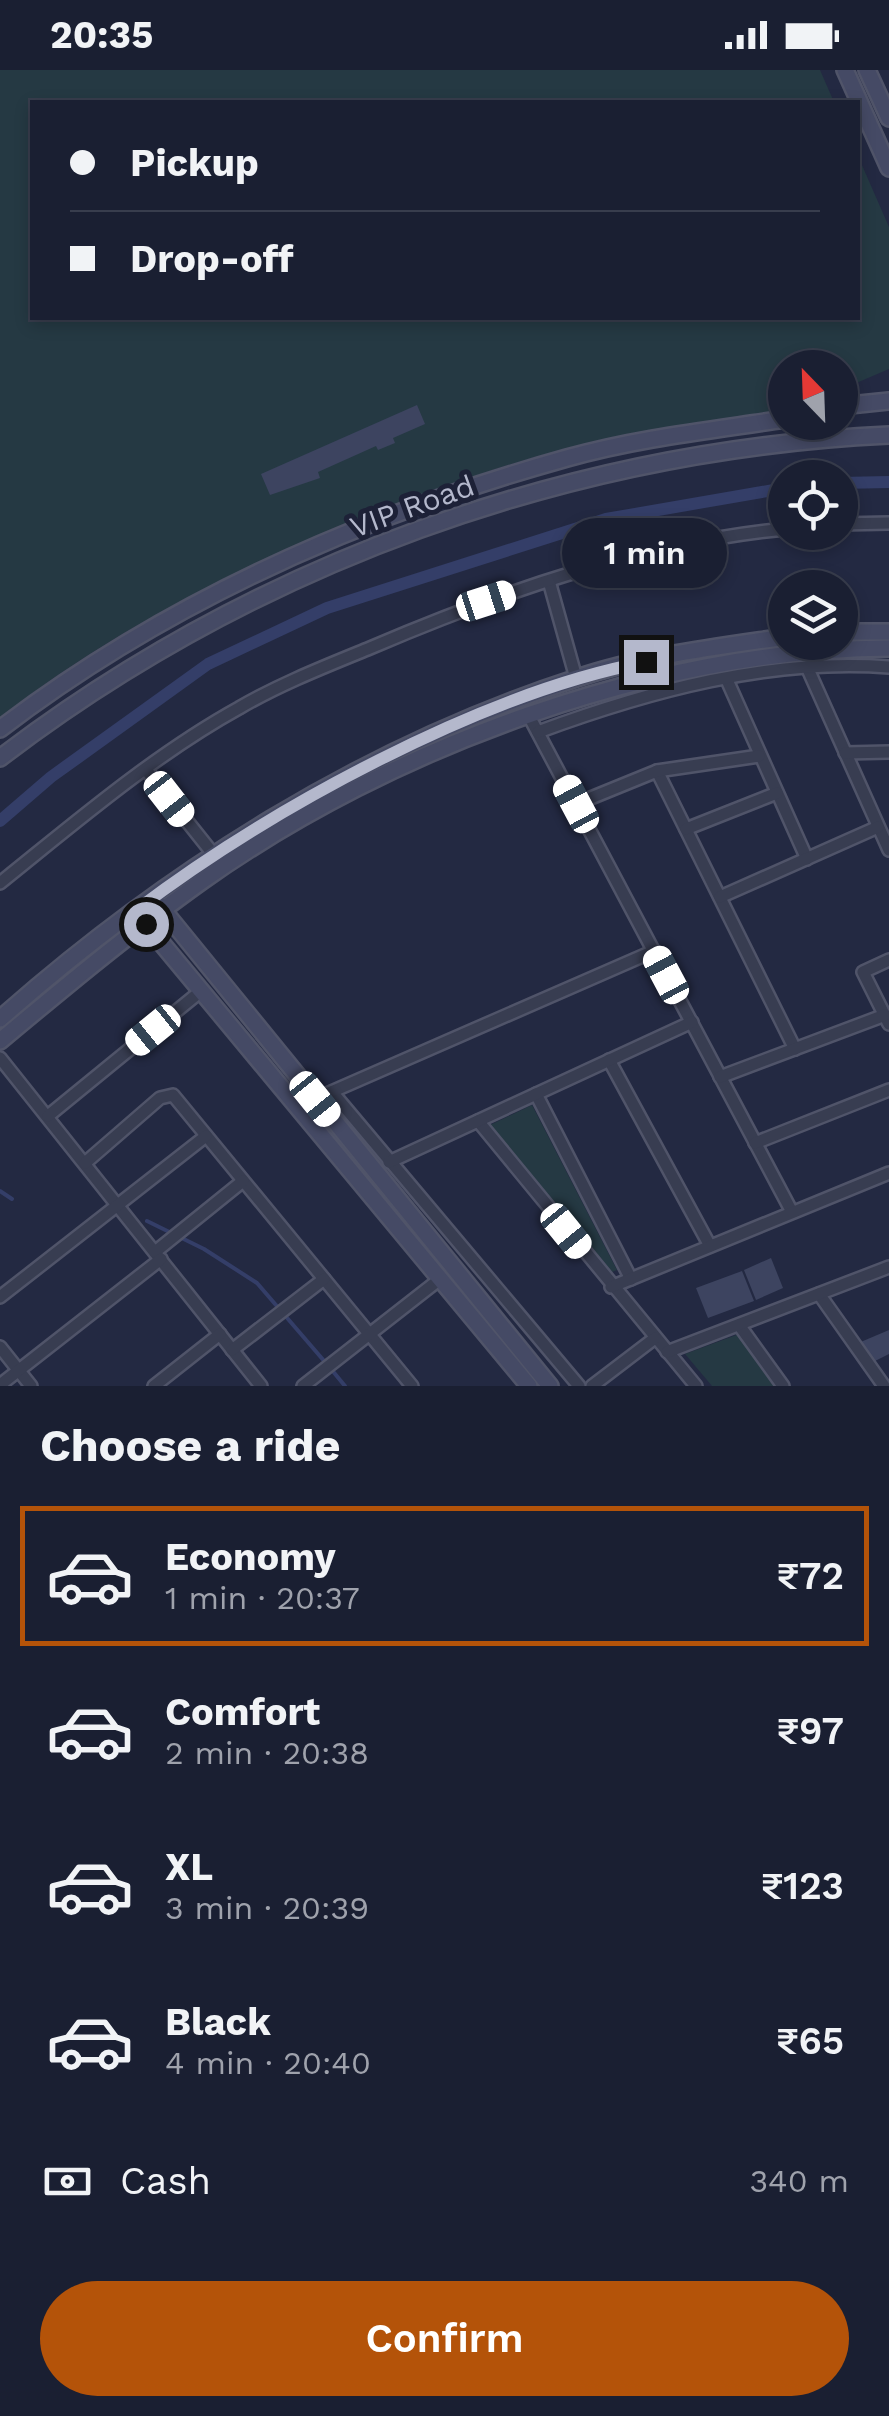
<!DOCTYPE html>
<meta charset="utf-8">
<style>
:root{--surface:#1a1f32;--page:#272c3e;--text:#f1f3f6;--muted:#9fa2ac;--line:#383d4d;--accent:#b45309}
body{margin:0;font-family:"Work Sans",sans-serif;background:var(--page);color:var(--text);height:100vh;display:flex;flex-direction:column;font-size:38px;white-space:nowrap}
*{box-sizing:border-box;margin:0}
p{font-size:32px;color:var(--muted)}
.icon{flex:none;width:55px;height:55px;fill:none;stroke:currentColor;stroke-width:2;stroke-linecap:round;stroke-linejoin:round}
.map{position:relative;height:1316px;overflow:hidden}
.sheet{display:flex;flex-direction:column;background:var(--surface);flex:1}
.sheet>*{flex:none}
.banner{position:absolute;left:30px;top:30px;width:830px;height:220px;border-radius:0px;box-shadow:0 5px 15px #0003,0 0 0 2px var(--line);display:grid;align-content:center;height:220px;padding:0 40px;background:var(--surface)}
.needle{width:65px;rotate:337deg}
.buttons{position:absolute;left:768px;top:280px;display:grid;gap:20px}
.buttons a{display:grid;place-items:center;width:90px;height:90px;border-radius:50%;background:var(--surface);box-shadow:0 5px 15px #0003,0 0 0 2px var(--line);font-size:50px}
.end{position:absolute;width:45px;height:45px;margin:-22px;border:12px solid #b4b8cc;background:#111;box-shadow:0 0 0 5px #111}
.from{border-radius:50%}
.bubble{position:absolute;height:70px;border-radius:35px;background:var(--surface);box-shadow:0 5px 15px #0003,0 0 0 2px var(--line);font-size:32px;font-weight:600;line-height:70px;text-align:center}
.car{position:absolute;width:30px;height:60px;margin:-30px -15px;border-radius:12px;box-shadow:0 0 8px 2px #0007;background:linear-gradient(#fff 24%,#345 0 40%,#fff 0 76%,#345 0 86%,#fff 0)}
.banner b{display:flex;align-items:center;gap:35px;height:95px;font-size:38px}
.banner b+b{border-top:2px solid var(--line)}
.banner i{width:25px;height:25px;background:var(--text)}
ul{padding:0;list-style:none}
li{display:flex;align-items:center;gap:30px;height:140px;margin:0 20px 15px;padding:0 20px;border:5px solid transparent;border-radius:0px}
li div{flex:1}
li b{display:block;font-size:38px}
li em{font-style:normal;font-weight:600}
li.active{border-color:var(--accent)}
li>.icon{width:90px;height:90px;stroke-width:1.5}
h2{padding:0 40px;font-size:45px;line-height:120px}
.pay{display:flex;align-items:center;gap:25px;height:110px;padding:0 40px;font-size:38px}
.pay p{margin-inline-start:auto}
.button{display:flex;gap:20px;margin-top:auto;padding:20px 40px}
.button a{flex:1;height:115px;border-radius:60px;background:var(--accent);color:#fff;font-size:40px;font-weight:600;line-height:115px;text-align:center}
.status{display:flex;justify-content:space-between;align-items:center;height:70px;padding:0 50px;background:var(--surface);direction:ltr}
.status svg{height:28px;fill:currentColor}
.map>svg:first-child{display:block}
.green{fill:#253943}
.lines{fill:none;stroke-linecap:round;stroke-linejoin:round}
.stream{stroke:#343e68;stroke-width:4}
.canal{stroke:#343e68;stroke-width:12}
.building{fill:#3d4460}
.street-casing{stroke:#505469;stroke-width:16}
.secondary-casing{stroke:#505469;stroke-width:20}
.street{stroke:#383d51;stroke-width:11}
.secondary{stroke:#454a65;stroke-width:15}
.route{stroke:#b4b8cc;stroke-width:12}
.labels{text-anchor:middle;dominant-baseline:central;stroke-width:10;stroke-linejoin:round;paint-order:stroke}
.street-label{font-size:30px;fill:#b4b8cc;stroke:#1d2137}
</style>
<div class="status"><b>20:35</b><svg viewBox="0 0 49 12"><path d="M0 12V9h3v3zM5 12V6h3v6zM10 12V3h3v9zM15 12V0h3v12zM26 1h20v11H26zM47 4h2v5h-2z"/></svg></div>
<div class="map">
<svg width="889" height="1316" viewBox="0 0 889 1316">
<rect width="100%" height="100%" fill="#232942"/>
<g class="green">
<path d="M0,0H820L834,32H32V248H858V86L889,157V299L840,320V298H785V339C713,351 639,363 568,379C498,395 432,421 366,448C235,500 111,560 0,648Z"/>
<polygon points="532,1035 617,1200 612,1202 490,1055"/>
<polygon points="739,1264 775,1316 712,1316 685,1284"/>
</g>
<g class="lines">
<g class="stream">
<polyline points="0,1121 12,1129"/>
<polyline points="147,1151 204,1179 257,1213 325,1292"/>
<polyline points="331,1299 345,1316"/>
</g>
<g class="canal">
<polyline points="840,413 889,412"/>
<polyline points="0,751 51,707 208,594 327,538 606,449 785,418"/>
</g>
</g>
<g class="building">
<polygon points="417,335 425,354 393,368 395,373 378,380 376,376 318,402 320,408 270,425 261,404"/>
<polygon points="771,1188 783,1218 756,1230 744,1200"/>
<polygon points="742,1201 754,1231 708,1248 696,1218"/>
<polygon points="889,1260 889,1284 869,1294 856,1274"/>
</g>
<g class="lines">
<g class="street-casing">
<g id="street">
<polyline points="840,454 889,453"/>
<polyline points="549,511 576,608"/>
<polyline points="807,597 889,780"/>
<polyline points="727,610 807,789"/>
<polyline points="529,646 792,1142"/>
<path d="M538,662C649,621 770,588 889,597"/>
<polyline points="845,683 889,682"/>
<polyline points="147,701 214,785"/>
<polyline points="657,701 795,979"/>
<polyline points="576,734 657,701 759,686"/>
<polyline points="686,759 777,723"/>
<path d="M0,813C76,752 154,685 239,638C280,614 326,596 370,578C501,522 642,473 785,459"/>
<polyline points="720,827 878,757"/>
<polyline points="889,890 863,902 889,954"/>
<polyline points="0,988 261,1316"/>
<polyline points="609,990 710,1176"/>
<polyline points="720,1007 885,945"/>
<polyline points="332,1022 579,1316"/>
<polyline points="536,1024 631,1209"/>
<polyline points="301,1042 315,1029 654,881"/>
<polyline points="48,1046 201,921"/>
<polyline points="478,1051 696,1316"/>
<polyline points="755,1073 889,1020"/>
<polyline points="389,1092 692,952"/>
<polyline points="85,1093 160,1028 173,1025 412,1316"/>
<polyline points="155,1182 243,1111"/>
<polyline points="611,1217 889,1103"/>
<polyline points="819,1224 884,1316"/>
<polyline points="0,1227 206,1066"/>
<polyline points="739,1255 783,1316"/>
<polyline points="0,1277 31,1316"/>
<polyline points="232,1280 324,1209"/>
<polyline points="667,1282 889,1197"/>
<polyline points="0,1315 161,1189"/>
<polyline points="154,1316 220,1264"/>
<polyline points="303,1316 440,1209"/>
<polyline points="592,1316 655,1268"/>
</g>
</g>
<g class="secondary-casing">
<g id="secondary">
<polyline points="845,0 889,98"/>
<polyline points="867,0 889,48"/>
<polyline points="840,336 889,331"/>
<polyline points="840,562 889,562"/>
<path d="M0,659C169,530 363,445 567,388C638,368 713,360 785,349"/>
<path d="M0,688C254,494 569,380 889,365"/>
<polyline points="158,834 550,1316"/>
<polyline points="139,846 529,1316"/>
<path d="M0,949C167,801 364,677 577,608C642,586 717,577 785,567"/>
<path d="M0,971C66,916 132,861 202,811C393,676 655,580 889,578"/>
</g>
</g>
<use href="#street" class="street"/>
<use href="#secondary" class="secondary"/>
</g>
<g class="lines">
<path class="route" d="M146,854L135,841C268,740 481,623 646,592"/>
</g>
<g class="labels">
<g class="street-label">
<text transform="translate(412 436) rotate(-20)">VIP Road</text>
</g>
</g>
</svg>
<div class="buttons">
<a><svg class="needle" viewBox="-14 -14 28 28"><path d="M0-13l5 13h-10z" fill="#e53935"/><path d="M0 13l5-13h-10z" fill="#9fa2ac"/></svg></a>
<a><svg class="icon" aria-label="locate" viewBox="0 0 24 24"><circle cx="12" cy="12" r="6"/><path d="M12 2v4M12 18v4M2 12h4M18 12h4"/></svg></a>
<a><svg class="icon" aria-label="layers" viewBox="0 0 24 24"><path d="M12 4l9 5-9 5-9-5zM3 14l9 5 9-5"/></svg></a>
</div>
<i class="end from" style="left:146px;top:854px"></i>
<i class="end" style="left:646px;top:592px"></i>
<div class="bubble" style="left:562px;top:448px;width:165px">1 min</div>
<i class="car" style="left:486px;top:531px;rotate:72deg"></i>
<i class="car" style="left:169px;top:729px;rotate:142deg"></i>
<i class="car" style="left:576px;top:734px;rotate:332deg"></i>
<i class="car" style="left:666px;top:905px;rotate:332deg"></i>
<i class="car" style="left:153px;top:960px;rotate:231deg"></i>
<i class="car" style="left:315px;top:1029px;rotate:141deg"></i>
<i class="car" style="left:566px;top:1161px;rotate:141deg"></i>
<div class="banner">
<b><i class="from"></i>Pickup</b>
<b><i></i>Drop-off</b>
</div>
</div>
<section class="sheet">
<h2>Choose a ride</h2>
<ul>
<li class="active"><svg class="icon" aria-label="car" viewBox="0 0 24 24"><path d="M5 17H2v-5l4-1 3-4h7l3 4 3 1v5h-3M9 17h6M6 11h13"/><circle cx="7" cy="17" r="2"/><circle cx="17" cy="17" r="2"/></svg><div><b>Economy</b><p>1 min · 20:37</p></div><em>₹72</em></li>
<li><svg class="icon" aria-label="car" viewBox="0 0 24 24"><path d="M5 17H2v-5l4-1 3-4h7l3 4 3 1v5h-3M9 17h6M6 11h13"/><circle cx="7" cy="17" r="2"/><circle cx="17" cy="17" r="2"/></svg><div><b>Comfort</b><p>2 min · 20:38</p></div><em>₹97</em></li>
<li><svg class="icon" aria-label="car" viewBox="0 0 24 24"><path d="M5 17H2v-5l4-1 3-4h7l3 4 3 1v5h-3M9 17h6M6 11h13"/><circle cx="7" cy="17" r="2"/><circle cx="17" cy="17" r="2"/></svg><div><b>XL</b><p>3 min · 20:39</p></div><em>₹123</em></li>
<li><svg class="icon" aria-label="car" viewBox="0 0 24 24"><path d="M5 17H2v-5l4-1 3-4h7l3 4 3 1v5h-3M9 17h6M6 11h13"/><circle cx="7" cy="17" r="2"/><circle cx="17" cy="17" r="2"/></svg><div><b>Black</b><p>4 min · 20:40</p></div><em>₹65</em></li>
</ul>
<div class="pay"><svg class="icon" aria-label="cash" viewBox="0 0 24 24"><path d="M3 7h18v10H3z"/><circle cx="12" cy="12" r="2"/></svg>Cash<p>340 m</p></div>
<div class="button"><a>Confirm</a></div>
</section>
